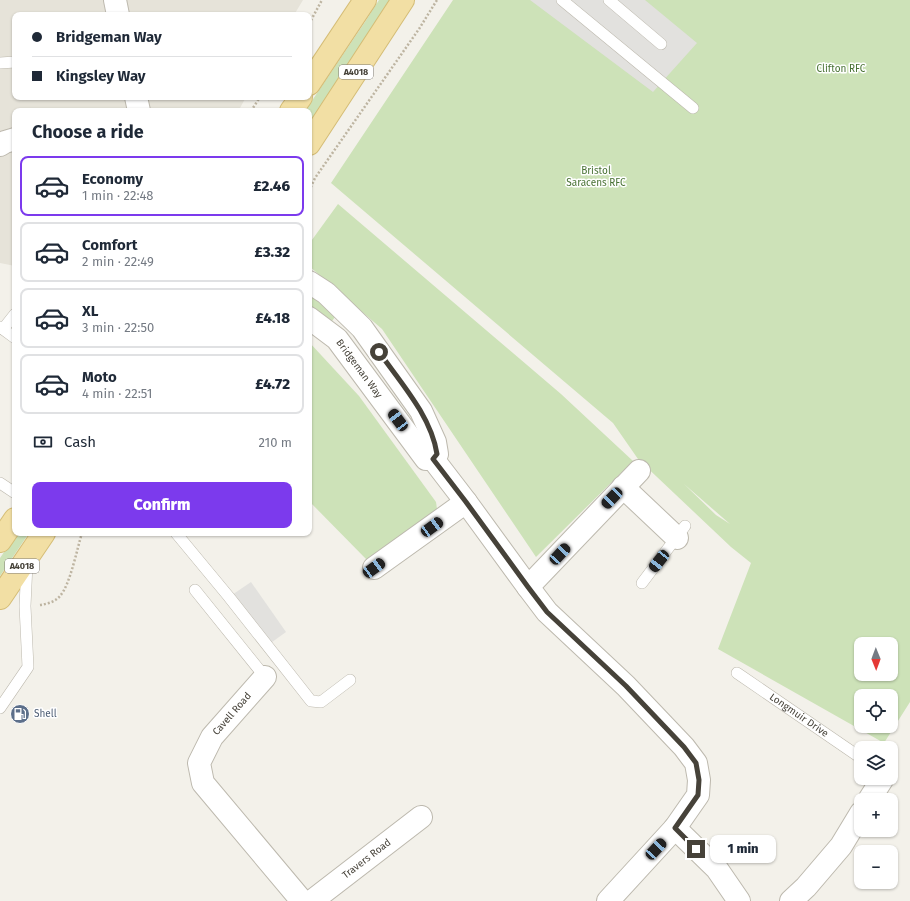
<!DOCTYPE html>
<meta charset="utf-8">
<style>
:root{--surface:#fff;--page:#f2f2f3;--text:#1f2937;--muted:#747a83;--line:#e0e1e3;--accent:#7c3aed}
body{margin:0;font-family:"Fira Sans",sans-serif;background:var(--page);color:var(--text);height:100vh;display:flex;flex-direction:column;font-size:15px;white-space:nowrap}
*{box-sizing:border-box;margin:0}
p{font-size:13px;color:var(--muted)}
.icon{flex:none;width:22px;height:22px;fill:none;stroke:currentColor;stroke-width:2;stroke-linecap:round;stroke-linejoin:round}
.map{position:relative;flex:1;overflow:hidden}
.drawer{position:absolute;left:12px;top:108px;width:300px;height:428px;display:flex;flex-direction:column;background:var(--surface);border-radius:8px;box-shadow:0 1px 3px #0004}
.drawer>*{flex:none}
.banner{position:absolute;left:12px;top:12px;width:300px;height:88px;border-radius:8px;box-shadow:0 1px 3px #0004;display:grid;align-content:center;height:88px;padding:0 20px;background:var(--surface)}
.needle{width:26px;rotate:179deg}
.controls{position:absolute;left:854px;top:637px;display:grid;gap:8px}
.controls a{display:grid;place-items:center;width:44px;height:44px;border-radius:8px;background:var(--surface);box-shadow:0 1px 3px #0004;font-size:20px}
.end{position:absolute;width:18px;height:18px;margin:-9px;border:5px solid #464239;background:#fff;box-shadow:0 0 0 2px #fff}
.from{border-radius:50%}
.bubble{position:absolute;height:28px;border-radius:8px;background:var(--surface);box-shadow:0 1px 3px #0004;font-size:13px;font-weight:800;line-height:28px;text-align:center}
.car{position:absolute;width:12px;height:24px;margin:-12px -6px;border-radius:5px;box-shadow:0 0 3px 1px #0007;background:linear-gradient(#222 24%,#8ab4d8 0 40%,#222 0 76%,#8ab4d8 0 86%,#222 0)}
.banner b{display:flex;align-items:center;gap:14px;height:38px;font-size:15px}
.banner b+b{border-top:1px solid var(--line)}
.banner i{width:10px;height:10px;background:var(--text)}
ul{padding:0;list-style:none}
li{display:flex;align-items:center;gap:12px;height:60px;margin:0 8px 6px;padding:0 12px;border:2px solid var(--line);border-radius:8px}
li div{flex:1}
li b{display:block;font-size:15px}
li em{font-style:normal;font-weight:800}
li.on{border-color:var(--accent)}
li>.icon{width:36px;height:36px;stroke-width:1.5}
h2{padding:0 20px;font-size:18px;line-height:48px}
.pay{display:flex;align-items:center;gap:10px;height:44px;padding:0 20px;font-size:15px}
.pay p{margin-inline-start:auto}
.cta{display:flex;gap:8px;margin-top:auto;padding:8px 20px}
.cta a{flex:1;height:46px;border-radius:8px;background:var(--accent);color:#fff;font-size:16px;font-weight:800;line-height:46px;text-align:center}
.map>svg:first-child{display:block}
.residential{fill:#e6e3d9}
.green{fill:#cde2b8;fill-rule:evenodd}
.parking{fill:#e2e1de}
.lines{fill:none;stroke-linecap:round;stroke-linejoin:round}
.service-casing{stroke:#bdb9ae;stroke-width:12}
.minor-casing{stroke:#bdb9ae;stroke-width:24}
.primary-casing{stroke:#d5bd76;stroke-width:24}
.path{stroke:#bdb4a1;stroke-width:2.5;stroke-dasharray:2 2;stroke-linecap:butt}
.service{stroke:#fff;stroke-width:11}
.minor{stroke:#fff;stroke-width:22}
.primary{stroke:#f2dfa4;stroke-width:22}
.route{stroke:#464239;stroke-width:5}
.labels{text-anchor:middle;dominant-baseline:central;stroke-width:3;stroke-linejoin:round;paint-order:stroke}
.shield{fill:#fff;stroke:#7e7b74;stroke-width:1}
.shield-label{font-size:9px;font-weight:bold;fill:#464239}
.park-label{font-size:10px;fill:#487133;stroke:#fff}
.street-label{font-size:10px;fill:#464239;stroke:#fff}
.service-label{font-size:10px;fill:#4e5e75;stroke:#fff;text-anchor:start}
</style>
<div class="map">
<svg width="910" height="901" viewBox="0 0 910 901">
<rect width="100%" height="100%" fill="#f3f1ea"/>
<polygon class="residential" points="0,0 303,0 294,15 15,15 15,97 246,97 240,108 226,111 15,111 15,266 0,263"/>
<g class="green">
<polygon points="379,0 391,0 373,28 309,123 309,111 305,111 365,22"/>
<path d="M453,0H910V702L884,743L718,649L751,563L731,547L638,459L613,423L331,183ZM684,484L730,524L716,515ZM861,644H891V674H861ZM861,696H891V726H861Z"/>
<polygon points="338,204 561,394 633,461 536,557 382,329 309,266 309,244"/>
<polygon points="309,294 337,314 330,324 309,309"/>
<polygon points="309,342 359,396 436,502 437,509 368,561 309,501"/>
<polygon points="17,533 29,533 0,576 0,558"/>
</g>
<g class="parking">
<polygon points="530,0 645,0 697,43 653,92"/>
<polygon points="251,582 286,632 268,645 229,597"/>
</g>
<g class="lines">
<g class="service-casing">
<g id="service">
<polyline points="562,0 693,108"/>
<polyline points="609,0 661,44"/>
<polyline points="0,63 15,62"/>
<polyline points="0,327 15,338"/>
<polyline points="3,329 15,314"/>
<polyline points="0,483 15,493"/>
<polyline points="176,533 229,597 311,701 321,702 350,680"/>
<polyline points="642,583 685,526"/>
<polyline points="195,590 265,677"/>
<path id="s1" d="M737,673L861,758"/>
<polyline points="0,708 28,667 25,606 27,564"/>
</g>
</g>
<g class="minor-casing">
<g id="minor">
<polyline points="115,0 118,15"/>
<polyline points="136,97 139,111"/>
<polyline points="0,145 5,142 15,139"/>
<polyline points="309,282 326,293 362,328 421,411 435,442 437,454 433,459"/>
<path id="s2" d="M309,318L337,339L426,459H433L466,502L528,587L547,612L626,686L684,747L696,763L699,780L698,795L675,828L608,901"/>
<polyline points="623,487 677,538"/>
<polyline points="374,568 466,502"/>
<polyline points="528,587 639,471"/>
<polyline points="265,677 212,737 199,763 203,783 302,901"/>
<polyline points="869,800 883,778"/>
<polyline points="675,828 717,869 739,901"/>
<path id="s3" d="M312,901L421,817"/>
<polyline points="791,901 806,887 841,846 861,813"/>
</g>
</g>
<g class="primary-casing">
<g id="primary">
<polyline points="309,84 365,0"/>
<polyline points="291,111 301,97"/>
<polyline points="309,144 403,0"/>
<polyline points="0,541 15,519"/>
<polyline points="0,598 44,533"/>
</g>
</g>
<g class="path">
<polyline points="309,24 322,0"/>
<polyline points="251,111 260,97"/>
<polyline points="309,191 315,178 419,29 437,0"/>
<path d="M40,605C47,604 55,602 60,596C70,585 77,549 82,533"/>
</g>
<use href="#service" class="service"/>
<use href="#minor" class="minor"/>
<use href="#primary" class="primary"/>
</g>
<g class="lines">
<path class="route" d="M379,352C401,383 431,416 437,454L433,459L466,502L528,587L547,612L626,686L684,747L696,763L699,780L698,795L675,828L696,849"/>
</g>
<defs>
<g id="fuel-disc" transform="scale(1)"><circle r="9.5" fill="#5c6f8a" stroke="#fff"/><path d="M-5.5-6h7V0h2V4h1.3V-2.5L3-4.5l.8-.8L6-3V5H2.5V1h-1V6h-7ZM-4.2-4.7v3.2H.2V-4.7Z" fill="#fff"/></g>
</defs>
<g fill-rule="evenodd">
<use href="#fuel-disc" x="20" y="714"/>
</g>
<g class="labels">
<g class="shield">
<rect x="339" y="65" width="34" height="14" rx="3"/>
<rect x="5" y="559" width="34" height="14" rx="3"/>
</g>
<g class="shield-label">
<text x="356" y="72">A4018</text>
<text x="22" y="566">A4018</text>
</g>
<g class="park-label">
<text x="841" y="69">Clifton RFC</text>
<text x="596" y="171">Bristol<tspan x="596" dy="12">Saracens RFC</tspan></text>
</g>
<g class="street-label">
<text stroke="none"><textPath href="#s2" startOffset="72">Bridgeman Way</textPath></text>
<text transform="translate(232 714) rotate(-49)">Cavell Road</text>
<text stroke="none"><textPath href="#s1" startOffset="75">Longmuir Drive</textPath></text>
<text stroke="none"><textPath href="#s3" startOffset="69">Travers Road</textPath></text>
</g>
<g class="service-label">
<text x="34" y="714">Shell</text>
</g>
</g>
</svg>
<div class="controls">
<a><svg class="needle" viewBox="-14 -14 28 28"><path d="M0-13l5 13h-10z" fill="#e53935"/><path d="M0 13l5-13h-10z" fill="#747a83"/></svg></a>
<a><svg class="icon" aria-label="locate" viewBox="0 0 24 24"><circle cx="12" cy="12" r="6"/><path d="M12 2v4M12 18v4M2 12h4M18 12h4"/></svg></a>
<a><svg class="icon" aria-label="layers" viewBox="0 0 24 24"><path d="M12 4l9 5-9 5-9-5zM3 14l9 5 9-5"/></svg></a>
<a>+</a>
<a>−</a>
</div>
<i class="end from" style="left:379px;top:352px"></i>
<i class="end" style="left:696px;top:849px"></i>
<div class="bubble" style="left:710px;top:835px;width:66px">1 min</div>
<i class="car" style="left:398px;top:420px;rotate:323deg"></i>
<i class="car" style="left:612px;top:498px;rotate:224deg"></i>
<i class="car" style="left:432px;top:527px;rotate:54deg"></i>
<i class="car" style="left:560px;top:554px;rotate:43deg"></i>
<i class="car" style="left:659px;top:561px;rotate:218deg"></i>
<i class="car" style="left:374px;top:568px;rotate:54deg"></i>
<i class="car" style="left:656px;top:849px;rotate:43deg"></i>
<div class="banner">
<b><i class="from"></i>Bridgeman Way</b>
<b><i></i>Kingsley Way</b>
</div>
<section class="drawer">
<h2>Choose a ride</h2>
<ul>
<li class="on"><svg class="icon" aria-label="car" viewBox="0 0 24 24"><path d="M5 17H2v-5l4-1 3-4h7l3 4 3 1v5h-3M9 17h6M6 11h13"/><circle cx="7" cy="17" r="2"/><circle cx="17" cy="17" r="2"/></svg><div><b>Economy</b><p>1 min · 22:48</p></div><em>£2.46</em></li>
<li><svg class="icon" aria-label="car" viewBox="0 0 24 24"><path d="M5 17H2v-5l4-1 3-4h7l3 4 3 1v5h-3M9 17h6M6 11h13"/><circle cx="7" cy="17" r="2"/><circle cx="17" cy="17" r="2"/></svg><div><b>Comfort</b><p>2 min · 22:49</p></div><em>£3.32</em></li>
<li><svg class="icon" aria-label="car" viewBox="0 0 24 24"><path d="M5 17H2v-5l4-1 3-4h7l3 4 3 1v5h-3M9 17h6M6 11h13"/><circle cx="7" cy="17" r="2"/><circle cx="17" cy="17" r="2"/></svg><div><b>XL</b><p>3 min · 22:50</p></div><em>£4.18</em></li>
<li><svg class="icon" aria-label="car" viewBox="0 0 24 24"><path d="M5 17H2v-5l4-1 3-4h7l3 4 3 1v5h-3M9 17h6M6 11h13"/><circle cx="7" cy="17" r="2"/><circle cx="17" cy="17" r="2"/></svg><div><b>Moto</b><p>4 min · 22:51</p></div><em>£4.72</em></li>
</ul>
<div class="pay"><svg class="icon" aria-label="cash" viewBox="0 0 24 24"><path d="M3 7h18v10H3z"/><circle cx="12" cy="12" r="2"/></svg>Cash<p>210 m</p></div>
<div class="cta"><a>Confirm</a></div>
</section>
</div>
